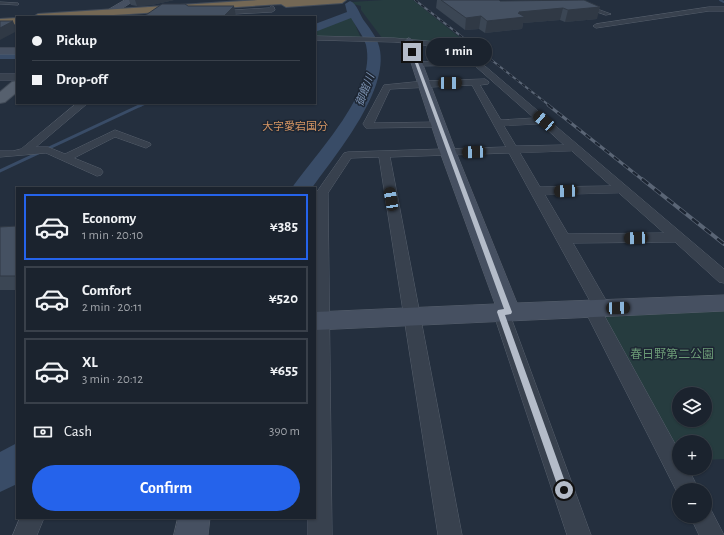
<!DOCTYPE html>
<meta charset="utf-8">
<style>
:root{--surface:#1b232e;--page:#242b36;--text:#f1f3f6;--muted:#a0a4aa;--line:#39404a;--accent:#2563eb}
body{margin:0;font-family:"Alegreya Sans","Noto Sans JP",sans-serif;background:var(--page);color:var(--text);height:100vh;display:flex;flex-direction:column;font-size:15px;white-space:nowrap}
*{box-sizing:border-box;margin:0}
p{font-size:13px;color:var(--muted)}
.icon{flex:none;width:22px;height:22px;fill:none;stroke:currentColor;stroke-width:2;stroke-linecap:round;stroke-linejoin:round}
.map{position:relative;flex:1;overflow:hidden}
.sheet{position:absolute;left:16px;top:187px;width:300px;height:332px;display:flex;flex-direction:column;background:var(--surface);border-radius:0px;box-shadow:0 1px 3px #0004,0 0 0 1px var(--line)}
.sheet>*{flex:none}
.guide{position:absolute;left:16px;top:16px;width:300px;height:88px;border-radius:0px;box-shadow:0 1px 3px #0004,0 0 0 1px var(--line);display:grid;align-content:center;height:88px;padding:0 16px;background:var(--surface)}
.controls{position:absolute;left:672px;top:387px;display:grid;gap:8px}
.controls a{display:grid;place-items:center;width:40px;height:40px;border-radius:50%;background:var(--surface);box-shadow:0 1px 3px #0004,0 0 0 1px var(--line);font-size:20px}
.end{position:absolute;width:18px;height:18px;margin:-9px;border:5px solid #b4bcc9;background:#111;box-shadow:0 0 0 2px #111}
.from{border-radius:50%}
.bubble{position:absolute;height:28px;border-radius:14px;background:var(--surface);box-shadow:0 1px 3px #0004,0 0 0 1px var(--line);font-size:13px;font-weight:600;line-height:28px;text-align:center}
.car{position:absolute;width:12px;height:24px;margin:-12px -6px;border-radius:5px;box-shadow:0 0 3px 1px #0007;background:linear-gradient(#222 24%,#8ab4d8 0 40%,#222 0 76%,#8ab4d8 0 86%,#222 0)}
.guide b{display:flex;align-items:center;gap:14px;height:38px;font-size:15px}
.guide b+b{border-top:1px solid var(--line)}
.guide i{width:10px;height:10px;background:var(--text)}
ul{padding:7px 0 0;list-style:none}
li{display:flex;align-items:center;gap:12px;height:66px;margin:0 8px 6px;padding:0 8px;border:2px solid var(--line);border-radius:0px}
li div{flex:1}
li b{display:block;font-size:15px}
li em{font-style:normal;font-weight:600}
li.current{border-color:var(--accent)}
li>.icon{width:36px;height:36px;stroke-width:1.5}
.pay{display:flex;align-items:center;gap:10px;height:44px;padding:0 16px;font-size:15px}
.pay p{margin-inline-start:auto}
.button{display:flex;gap:8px;margin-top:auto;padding:8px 16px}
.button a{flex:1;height:46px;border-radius:24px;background:var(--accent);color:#fff;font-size:16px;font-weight:600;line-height:46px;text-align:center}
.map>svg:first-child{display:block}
.green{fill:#263c3f;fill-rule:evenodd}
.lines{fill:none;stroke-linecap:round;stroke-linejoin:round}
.stream-far2{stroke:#394c67;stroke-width:2}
.stream-far1{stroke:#394c67;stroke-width:2.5}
.stream{stroke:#394c67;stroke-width:3}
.river{fill:#394c67;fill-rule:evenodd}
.lane-casing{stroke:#565f6c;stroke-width:1}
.street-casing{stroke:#565f6c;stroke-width:1}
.secondary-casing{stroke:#565f6c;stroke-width:1}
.primary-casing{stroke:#414a57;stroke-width:2}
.highway-casing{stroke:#434c59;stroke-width:2}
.lane{fill:#38414e;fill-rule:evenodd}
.street{fill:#38414e;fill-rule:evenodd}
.secondary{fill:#465061;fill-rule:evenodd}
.primary{fill:#56606e;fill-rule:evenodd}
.highway{fill:#746855;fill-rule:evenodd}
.rail-far2-casing{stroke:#5a6575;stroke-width:2}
.rail-far1-casing{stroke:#5a6575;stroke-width:3}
.rail-casing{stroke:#5a6575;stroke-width:4}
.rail-far2{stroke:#1d2633;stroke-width:1.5;stroke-dasharray:4;stroke-linecap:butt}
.rail-far1{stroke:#1d2633;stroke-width:2;stroke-dasharray:6;stroke-linecap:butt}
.rail{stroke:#1d2633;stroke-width:2.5;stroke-dasharray:8;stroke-linecap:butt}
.wall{fill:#3b4654}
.shaded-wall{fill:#303945}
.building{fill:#455162;stroke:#303945}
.route{fill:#b4bcc9}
.labels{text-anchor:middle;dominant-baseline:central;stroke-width:3;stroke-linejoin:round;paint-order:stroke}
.far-water-label{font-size:11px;font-style:italic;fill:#7c92b1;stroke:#1d2633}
.far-neighbourhood-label{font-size:11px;fill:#d59563;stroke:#1d2633}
.park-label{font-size:12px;fill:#6b9a76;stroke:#1d2633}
</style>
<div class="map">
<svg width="724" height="535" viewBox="0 0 724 535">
<rect width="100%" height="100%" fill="#242f3e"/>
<g class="green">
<polygon points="383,0 413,0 468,44 460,45 382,38 361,10 361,6 352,4 352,2"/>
<polygon points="348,16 352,18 361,38 315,37 315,30"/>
<path d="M724,310V459L705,460V442H679V453L604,316ZM679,394H705V420H679Z"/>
</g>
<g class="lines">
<polyline class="stream-far2" points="720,0 724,2"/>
<polyline class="stream-far1" points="139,106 146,103"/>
<polyline class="stream" points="0,171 141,105"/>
<g class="river">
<path d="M350,1C357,3 360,16 365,22C370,29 375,35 378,43C394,86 336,154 312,188H292C317,152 377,92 366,45C363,35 356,27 351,18L315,32V24L347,12L345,4Z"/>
<rect x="0" y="51" width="17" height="8"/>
<polygon points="17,443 17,484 0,492 0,452"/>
</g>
<g class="lane-casing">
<polygon id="lane" points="0,2 18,3 19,4 18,5 0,4"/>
</g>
<g class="street-casing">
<g id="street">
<polygon points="563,0 572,0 611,14 606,15"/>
<polygon points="272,6 274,7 275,10 272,12 216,15 213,13 216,11 269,8"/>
<polygon points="709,7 724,7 724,11 709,11 596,28 593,26 596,24"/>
<path d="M315,36L394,38L459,44L724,269V283L719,282L675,242L573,243L611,309L609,313L604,315L679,451V468H688L699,490H679V496L584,309L586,305L591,303L509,153L390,157L462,535H438L379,157L351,158L328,193L332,535H308V518H315L316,193L344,153L348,152L506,147L472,85L390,89L374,123L439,122L443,123L444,125L443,127L366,128L363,124L384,85L424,81L485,79L489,82L488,84L480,85L501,120L534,118L474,65L416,66L412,64L416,62L468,61L454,48L394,42L315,40ZM541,124L564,145L516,146L504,126ZM572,151L611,186L540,187L520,153ZM619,193L664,233L568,234L545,195Z"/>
<rect x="0" y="74" width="17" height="6"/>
<polygon points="77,103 88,103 36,147 48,147 65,154 115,130 150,143 151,145 146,148 115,137 74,158 101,169 103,172 101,175 97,176 46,153 0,157 0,151 13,151 21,149"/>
<polygon points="501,306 507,308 509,312 591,535 567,535 493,312 495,308"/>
<polygon points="705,506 710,508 724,535 699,535 690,516 705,516"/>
<polygon points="20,518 44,518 37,535 13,535"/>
</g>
</g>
<g class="secondary-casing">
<g id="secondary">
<polygon points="125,0 135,0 112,15 106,15 104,13 106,11"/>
<polygon points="409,38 414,41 456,152 517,303 724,295 724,311 315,330 315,312 495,304 440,152 404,41"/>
<rect x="0" y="48" width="17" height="6"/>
<polygon points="178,518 210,518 208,535 174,535"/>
</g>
</g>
<g class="primary-casing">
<polygon id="primary" points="17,81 17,92 5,102 0,103 0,92 12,82"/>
</g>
<g class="highway-casing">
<g id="highway">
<polygon points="258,0 346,0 342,3 286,7 281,4 83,17 33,17 38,14"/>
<polygon points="17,18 17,24 0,25 0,19"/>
</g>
</g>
<use href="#lane" class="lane"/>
<use href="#street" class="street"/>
<use href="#secondary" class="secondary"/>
<use href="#primary" class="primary"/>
<use href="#highway" class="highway"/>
<g class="rail-far2-casing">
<polyline id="rail-far2" points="415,0 550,106"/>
</g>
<g class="rail-far1-casing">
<polyline id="rail-far1" points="548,105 643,180"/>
</g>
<g class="rail-casing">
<polyline id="rail" points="642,179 724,244"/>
</g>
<use href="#rail-far2" class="rail-far2"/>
<use href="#rail-far1" class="rail-far1"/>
<use href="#rail" class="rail"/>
</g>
<g class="wall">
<polygon points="129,0 174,0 152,5 137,6 131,5"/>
<polygon points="437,0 499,0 500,1 584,0 597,19 565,22 560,20 523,23 522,29 485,33 479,29 465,30 436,8"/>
<polygon points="17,226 17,290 0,290 0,227"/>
</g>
<g class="shaded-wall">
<polygon points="135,0 174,0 152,5 137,6"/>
<polygon points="234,6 236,17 223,17"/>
<polygon points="600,7 597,19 565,22 568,10"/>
<polygon points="563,8 560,20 523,23 522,29 485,33 487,21 518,13 519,12"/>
<polygon points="481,16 479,29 465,30 466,18"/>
<polygon points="13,21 17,31 0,40 0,28"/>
</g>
<g class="building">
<polygon points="441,0 499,0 500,1 584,0 600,7 568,10 563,8 519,12 521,13 518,13 525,17 487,21 481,16 466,18"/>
<polygon points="162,4 185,4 188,6 234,6 223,17 143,17"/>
<polygon points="0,21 13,21 0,28"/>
<polygon points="17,226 17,276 0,276 0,227"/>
</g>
<polygon class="route" points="411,52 414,52 512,312 511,314 505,315 568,490 567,494 564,495 560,494 559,490 497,312 498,310 504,309"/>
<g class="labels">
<g class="far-water-label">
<text transform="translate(365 90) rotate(-69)">御館川</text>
</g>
<g class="far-neighbourhood-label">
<text x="295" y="126">大字愛宕国分</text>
</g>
<g class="park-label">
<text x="672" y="354">春日野第二公園</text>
</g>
</g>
</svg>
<div class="controls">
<a><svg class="icon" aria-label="layers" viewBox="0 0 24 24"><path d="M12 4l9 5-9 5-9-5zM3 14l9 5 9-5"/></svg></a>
<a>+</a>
<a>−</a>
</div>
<i class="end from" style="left:564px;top:490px"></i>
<i class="end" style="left:412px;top:52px"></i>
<div class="bubble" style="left:426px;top:38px;width:66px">1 min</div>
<i class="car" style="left:450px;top:83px;rotate:89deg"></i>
<i class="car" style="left:544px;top:121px;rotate:310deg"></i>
<i class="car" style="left:474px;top:152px;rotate:268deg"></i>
<i class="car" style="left:566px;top:191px;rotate:268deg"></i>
<i class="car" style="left:391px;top:199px;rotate:350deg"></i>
<i class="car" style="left:636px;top:238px;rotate:268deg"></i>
<i class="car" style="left:618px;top:308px;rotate:88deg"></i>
<div class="guide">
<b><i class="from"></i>Pickup</b>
<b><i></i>Drop-off</b>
</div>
<section class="sheet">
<ul>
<li class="current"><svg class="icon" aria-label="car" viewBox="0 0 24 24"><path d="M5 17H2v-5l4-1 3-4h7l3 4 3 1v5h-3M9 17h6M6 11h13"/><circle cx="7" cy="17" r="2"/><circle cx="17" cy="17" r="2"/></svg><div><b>Economy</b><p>1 min · 20:10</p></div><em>¥385</em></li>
<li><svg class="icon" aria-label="car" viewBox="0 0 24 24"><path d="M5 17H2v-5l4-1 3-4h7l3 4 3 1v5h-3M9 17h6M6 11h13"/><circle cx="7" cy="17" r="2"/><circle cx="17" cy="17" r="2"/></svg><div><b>Comfort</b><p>2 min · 20:11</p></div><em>¥520</em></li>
<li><svg class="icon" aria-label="car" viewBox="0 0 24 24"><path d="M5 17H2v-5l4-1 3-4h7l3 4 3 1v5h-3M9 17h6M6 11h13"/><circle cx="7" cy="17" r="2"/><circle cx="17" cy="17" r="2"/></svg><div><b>XL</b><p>3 min · 20:12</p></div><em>¥655</em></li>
</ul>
<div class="pay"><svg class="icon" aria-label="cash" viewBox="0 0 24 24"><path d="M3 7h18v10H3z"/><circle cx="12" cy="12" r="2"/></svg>Cash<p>390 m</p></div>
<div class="button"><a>Confirm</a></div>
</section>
</div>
